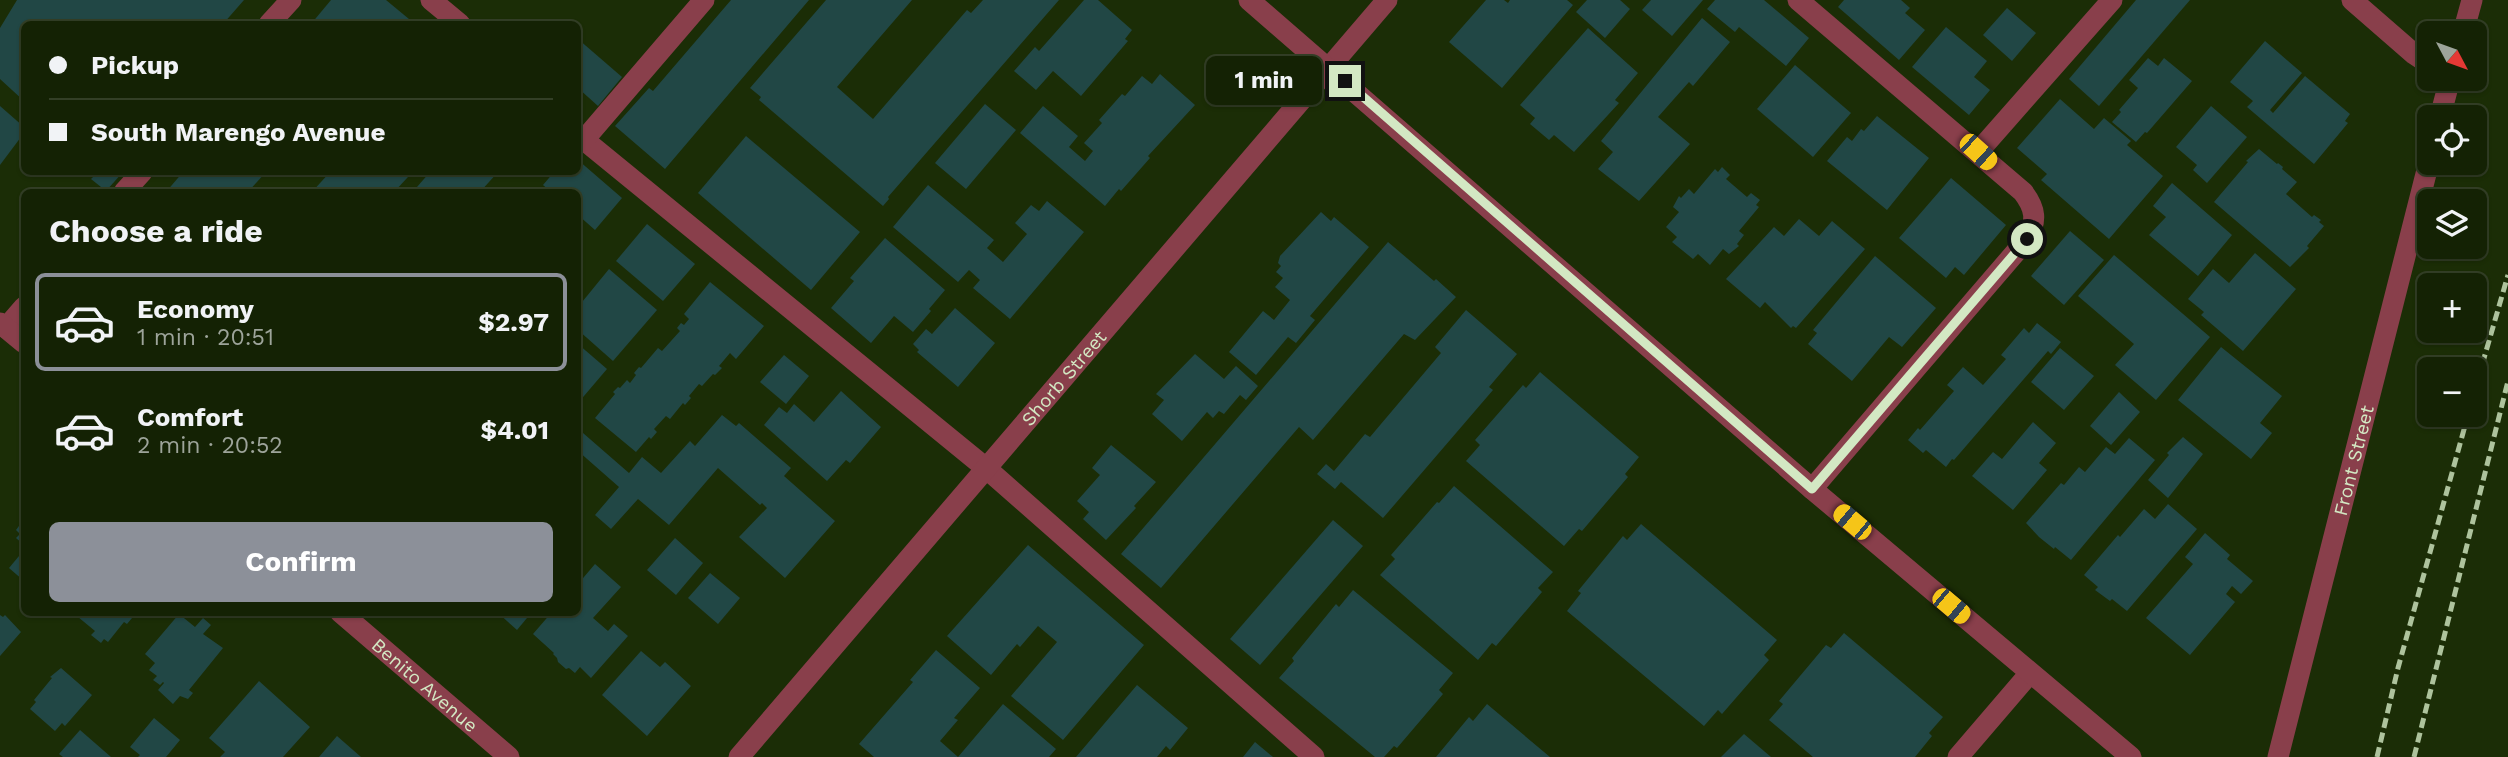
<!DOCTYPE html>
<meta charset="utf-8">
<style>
:root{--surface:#142204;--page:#1d2a0e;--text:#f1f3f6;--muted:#9da49a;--line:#333f26;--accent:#8c9099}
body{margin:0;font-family:"Work Sans",sans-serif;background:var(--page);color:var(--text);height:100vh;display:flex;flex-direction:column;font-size:26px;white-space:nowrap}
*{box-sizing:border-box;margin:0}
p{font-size:23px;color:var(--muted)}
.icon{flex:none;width:38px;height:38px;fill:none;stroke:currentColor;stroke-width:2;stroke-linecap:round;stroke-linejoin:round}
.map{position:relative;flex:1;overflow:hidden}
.side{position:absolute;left:21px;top:189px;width:560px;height:427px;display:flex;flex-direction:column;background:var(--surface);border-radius:10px;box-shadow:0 2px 5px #0004,0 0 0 2px var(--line)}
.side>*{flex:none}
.top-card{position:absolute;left:21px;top:21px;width:560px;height:154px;border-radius:10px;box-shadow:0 2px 5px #0004,0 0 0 2px var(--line);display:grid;align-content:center;height:154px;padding:0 28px;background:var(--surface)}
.needle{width:46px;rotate:131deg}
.tools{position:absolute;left:2417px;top:21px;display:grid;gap:14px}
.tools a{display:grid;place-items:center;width:70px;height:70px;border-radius:10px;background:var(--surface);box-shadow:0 2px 5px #0004,0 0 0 2px var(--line);font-size:35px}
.end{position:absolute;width:32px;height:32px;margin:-16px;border:9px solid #d3e8c3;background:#111;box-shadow:0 0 0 4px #111}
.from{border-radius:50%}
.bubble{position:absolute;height:49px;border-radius:10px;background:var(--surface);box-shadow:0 2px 5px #0004,0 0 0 2px var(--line);font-size:23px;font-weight:700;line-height:49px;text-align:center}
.car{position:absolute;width:21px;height:42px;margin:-21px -10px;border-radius:9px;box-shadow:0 0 5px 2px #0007;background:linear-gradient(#f5c518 24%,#345 0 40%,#f5c518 0 76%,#345 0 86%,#f5c518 0)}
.top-card b{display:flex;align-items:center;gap:24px;height:66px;font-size:26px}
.top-card b+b{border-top:2px solid var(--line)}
.top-card i{width:18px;height:18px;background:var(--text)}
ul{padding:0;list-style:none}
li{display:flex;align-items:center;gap:21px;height:98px;margin:0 14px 10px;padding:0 14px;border:4px solid transparent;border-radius:10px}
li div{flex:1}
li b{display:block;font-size:26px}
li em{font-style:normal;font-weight:700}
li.current{border-color:var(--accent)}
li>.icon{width:63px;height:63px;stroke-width:1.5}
h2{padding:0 28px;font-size:32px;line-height:84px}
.cta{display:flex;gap:14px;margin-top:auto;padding:14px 28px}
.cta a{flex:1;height:80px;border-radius:10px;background:var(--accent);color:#fff;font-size:28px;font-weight:700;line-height:80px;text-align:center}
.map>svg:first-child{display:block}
.building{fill:#214745}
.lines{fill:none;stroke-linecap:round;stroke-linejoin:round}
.service{stroke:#893f4b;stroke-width:21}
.minor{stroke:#893f4b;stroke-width:21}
.tertiary{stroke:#893f4b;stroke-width:21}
.rail{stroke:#aec39d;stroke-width:5;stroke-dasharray:10 5;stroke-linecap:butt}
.route{stroke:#d3e8c3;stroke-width:9}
.labels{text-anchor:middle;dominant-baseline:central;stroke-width:7;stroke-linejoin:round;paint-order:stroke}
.street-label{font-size:19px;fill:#d3e8c3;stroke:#071400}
</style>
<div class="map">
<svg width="2508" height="757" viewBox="0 0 2508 757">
<rect width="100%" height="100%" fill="#1b2d06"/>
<g class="building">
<polygon points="17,0 244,0 223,24 24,24 24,101 0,79 0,28"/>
<polygon points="331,0 386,0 415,24 311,24"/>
<polygon points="731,0 809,0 665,169 615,126 649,88 653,91"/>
<polygon points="826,0 912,0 837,87 873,119 967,10 971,13 983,0 1059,0 888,197 889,199 883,206 759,100 761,97 750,88"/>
<polygon points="1084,0 1098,0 1132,30 1125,39 1128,41 1081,96 1053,71 1036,90 1014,71 1035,47 1039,51"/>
<polygon points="1486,0 1504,0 1508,3 1510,0 1567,0 1573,5 1502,88 1449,42"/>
<polygon points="1587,0 1620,0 1630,9 1605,38 1576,12"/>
<polygon points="1651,0 1703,0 1672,36 1642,10"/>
<polygon points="1715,0 1764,0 1809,38 1786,66 1739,27 1735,32 1707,9"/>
<polygon points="1844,0 1901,0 1910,8 1905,13 1925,30 1899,60 1838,7"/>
<polygon points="2136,0 2190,0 2099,106 2069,79"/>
<polygon points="2007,8 2036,33 2012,61 1983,35"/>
<polygon points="1702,18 1730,42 1693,86 1689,82 1658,117 1690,144 1639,201 1598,169 1613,152 1601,141"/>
<polygon points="1946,27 1987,61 1974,77 1990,90 1969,115 1912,67"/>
<polygon points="1588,28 1638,73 1615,100 1619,103 1574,152 1554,135 1549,140 1530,124 1535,118 1520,105"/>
<polygon points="578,39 622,77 598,106 578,88"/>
<polygon points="2265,41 2302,73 2270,110 2273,113 2305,76 2350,114 2345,121 2348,123 2314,164 2247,107 2253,101 2230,82"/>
<polygon points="2148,58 2158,66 2164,58 2192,81 2147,133 2145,132 2136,142 2112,122 2121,112 2119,110 2138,88 2129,80"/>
<polygon points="1795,65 1851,113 1813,157 1757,109"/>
<polygon points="1160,74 1195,105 1148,156 1150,158 1121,191 1119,189 1105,206 1020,133 1043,106 1078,136 1069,147 1085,161 1093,151 1084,143 1102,123 1099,120 1122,94 1125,96 1142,76 1152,84"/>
<polygon points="2060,99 2094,129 2104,118 2131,141 2127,145 2163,176 2109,239 2041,180 2047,174 2017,148"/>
<polygon points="985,104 1016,130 966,189 935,163"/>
<polygon points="0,106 24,127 24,133 0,165"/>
<polygon points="2211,106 2247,137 2207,183 2193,170 2197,165 2176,147"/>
<polygon points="1877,116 1929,158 1887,210 1827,161 1847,137 1852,141 1861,129 1864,131"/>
<polygon points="746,136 860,232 811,290 698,193"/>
<polygon points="2259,149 2277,164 2278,163 2283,167 2282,169 2297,182 2286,194 2312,217 2314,215 2321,220 2319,222 2324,226 2307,246 2309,248 2290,267 2214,202 2248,162 2246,161"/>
<polygon points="578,160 622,198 595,230 578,215 578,192 551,192 543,185 554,172 578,172"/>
<polygon points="1722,167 1730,175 1726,179 1747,197 1751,193 1760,200 1756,205 1759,207 1739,231 1744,235 1737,244 1739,246 1729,254 1723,249 1710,265 1698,254 1693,259 1672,242 1677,237 1666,227 1679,212 1673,207 1679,196 1681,198 1689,189 1694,194 1715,169 1718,172"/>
<polygon points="98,172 123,172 106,191 91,179"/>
<polygon points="183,172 266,172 248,192 166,192"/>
<polygon points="330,172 402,172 408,177 394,192 312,192"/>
<polygon points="430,172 498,172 480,192 424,192 417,187"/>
<polygon points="1951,178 2006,225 1964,275 1955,267 1946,278 1899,238"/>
<polygon points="2172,183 2232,235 2198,276 2149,235 2166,217 2153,206"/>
<polygon points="928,185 994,240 987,248 1003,262 1027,234 1015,223 1031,205 1039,211 1047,201 1084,232 1010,319 973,288 980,280 969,270 958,282 893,227"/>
<polygon points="1321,212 1331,221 1334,217 1369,247 1310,316 1315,320 1296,343 1288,337 1256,375 1229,352 1263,311 1274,320 1290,300 1275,287 1283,278 1276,272 1281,266 1278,263 1280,256"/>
<polygon points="1799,219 1819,236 1832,221 1865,249 1796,328 1793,326 1791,328 1765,302 1760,308 1726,279 1774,227 1784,236"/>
<polygon points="647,224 695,264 663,301 616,261"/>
<polygon points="2070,231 2104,260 2064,305 2031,276"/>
<polygon points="885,238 945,290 929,309 931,311 913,332 894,316 871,343 831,308 854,281 850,278"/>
<polygon points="1388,242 1434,281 1436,279 1456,297 1415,340 1404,334 1313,440 1299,427 1161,588 1121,554"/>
<polygon points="2255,253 2296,289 2243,351 2201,315 2204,312 2188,299 2213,269 2229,283"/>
<polygon points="2114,255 2210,337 2156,400 2115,365 2134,344 2078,296"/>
<polygon points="1875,256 1936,308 1902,347 1889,337 1852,381 1808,344 1817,333 1813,330"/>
<polygon points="609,269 657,310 613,361 578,330 578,307"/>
<polygon points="710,282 764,326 736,359 730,353 719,366 722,368 715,375 713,374 702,386 699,384 689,396 691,398 685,405 683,403 670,419 666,416 654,429 657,432 651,439 649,437 636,452 595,418 615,394 613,392 618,387 620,388 627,380 630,383 636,375 634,373 639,367 641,368 658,348 662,351 680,331 677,328 681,323 684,325 689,319 684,314"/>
<polygon points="955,308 995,343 958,387 917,352 919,350 913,344 926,329 932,334"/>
<polygon points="1466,310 1517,354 1489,387 1493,390 1383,518 1341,482 1335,489 1317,474 1326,464 1334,471 1365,434 1370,437 1441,353 1435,347"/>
<polygon points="2037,323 2061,342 2051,354 2048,351 1954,460 1952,459 1946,467 1926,450 1923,453 1908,440 1918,428 1920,430 1954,391 1947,385 1963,367 1983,385 2006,359 2001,355 2024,328 2029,333"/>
<polygon points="578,344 607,369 578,403"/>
<polygon points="2221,347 2282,396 2260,423 2272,433 2251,459 2178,400"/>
<polygon points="2060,348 2094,376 2064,410 2031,382"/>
<polygon points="1195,354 1224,379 1236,366 1258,386 1246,400 1240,395 1224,414 1219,411 1213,418 1207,412 1182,441 1152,414 1164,400 1156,394"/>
<polygon points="784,355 809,376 786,404 760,382"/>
<polygon points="1540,372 1639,457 1625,474 1628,477 1582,531 1579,529 1564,546 1466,461 1480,445 1475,440 1523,385 1526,388"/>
<polygon points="841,391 881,427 850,463 846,460 827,481 764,425 779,407 787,413 794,404 814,422"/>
<polygon points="2119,392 2140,412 2111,445 2090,426"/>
<polygon points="722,415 736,426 739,423 791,468 784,476 835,521 785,578 739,537 767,508 762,503 760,505 718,468 669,525 638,499 611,529 595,515 619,487 578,451 578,440 583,433 629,473 642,457 661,473 690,441 695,446"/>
<polygon points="2033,422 2056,443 2039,463 2047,470 2013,510 1972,476 1993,452 2002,459"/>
<polygon points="2183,437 2203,454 2168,498 2148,480 2169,455 2167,453"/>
<polygon points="2129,438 2155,460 2071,560 2055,547 2054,549 2039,537 2026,523 2061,483 2064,485 2079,467 2085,472 2106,447 2115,454"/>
<polygon points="1111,445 1156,482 1134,506 1136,508 1106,540 1083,519 1089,512 1077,501 1100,475 1092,468"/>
<polygon points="1454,486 1553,572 1538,588 1542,592 1496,646 1492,643 1478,660 1380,575 1395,559 1391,555 1437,502 1439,503"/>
<polygon points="2168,504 2197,529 2127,611 2112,599 2110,601 2095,590 2098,587 2084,575 2118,535 2120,537 2144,509 2155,519"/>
<polygon points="24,519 24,545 16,538 20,534 16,530"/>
<polygon points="1333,520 1363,546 1260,665 1230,639"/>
<polygon points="1641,524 1777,640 1764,655 1769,660 1722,714 1718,710 1704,726 1567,611 1581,593 1578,591 1623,536 1627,540"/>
<polygon points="2205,533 2230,555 2227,559 2253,581 2241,594 2232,586 2226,594 2235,602 2190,655 2146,618 2193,564 2185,557"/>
<polygon points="675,538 703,563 676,595 647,570"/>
<polygon points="1028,545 1144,645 1063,740 1011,696 1057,642 1038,626 1020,647 1017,644 991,675 947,636"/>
<polygon points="24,550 24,581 9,568"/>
<polygon points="595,564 621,587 593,618 608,631 614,624 628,636 591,678 580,667 575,673 569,668 566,669 558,662 557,658 553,654 554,653 533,634 552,612 578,612 578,584"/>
<polygon points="710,573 740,598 718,624 688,598"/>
<polygon points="1353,590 1453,673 1439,690 1443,694 1397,748 1394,746 1384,757 1375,757 1279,678 1294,661 1292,658 1336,604 1339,607"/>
<polygon points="72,612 137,612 127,624 124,622 108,642 104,639 101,643 91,635 95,631"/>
<polygon points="497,612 532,612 517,630"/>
<polygon points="179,614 195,627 203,618 211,625 203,634 223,648 189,690 193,693 188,699 180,696 173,704 158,690 164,683 163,682 160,685 153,680 157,676 149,670 155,663 145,654"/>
<polygon points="0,615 3,617 5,615 21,632 0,656"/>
<polygon points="1844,633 1943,717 1929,733 1932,736 1915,757 1813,757 1769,720 1783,704 1779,701 1826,645 1831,648"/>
<polygon points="936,650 980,688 954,718 958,720 940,741 958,757 1003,704 1056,749 1049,757 874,757 859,744 913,682 910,680"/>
<polygon points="641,651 660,667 665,662 691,686 647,736 602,695"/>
<polygon points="61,668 92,695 65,726 62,723 55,731 30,709 36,702 34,700 52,678 50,677"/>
<polygon points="259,681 310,727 283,757 220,757 225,752 209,738"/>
<polygon points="1137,685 1188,728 1170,750 1166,746 1157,757 1076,757"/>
<polygon points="1487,704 1550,757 1436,757 1469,717 1473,721"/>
<polygon points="154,718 180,740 166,757 138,757 140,755 130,747"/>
<polygon points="80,730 111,757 63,757 59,754"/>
<polygon points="1744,734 1771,757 1721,757"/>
<polygon points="337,736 361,757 319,757"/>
<polygon points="1255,742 1273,757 1243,757"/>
</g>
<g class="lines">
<g class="service">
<polyline points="431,0 460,24"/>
<path d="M1798,0L2023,192C2036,209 2037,221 2027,239L1812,489"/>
<polyline points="269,24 291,0"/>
<polyline points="578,135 987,469 1314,757"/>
<polyline points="583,141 704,0"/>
<polyline points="1978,152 2112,0"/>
<polyline points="124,192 142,172"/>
<polyline points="6,328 24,307"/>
<polyline points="1958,757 2030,673"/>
</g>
<g class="minor">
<polyline points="2352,0 2414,54 2429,64"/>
<polyline points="2463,33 2472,0"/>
<polyline points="2440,117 2450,79"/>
<polyline points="0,323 24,343"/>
<path id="s1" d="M340,612L509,757"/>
<path id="s2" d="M739,757L1387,0"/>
<path id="s3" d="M2278,757L2429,162"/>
</g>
<polyline class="tertiary" points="1249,0 1812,489 2131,757"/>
<g class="rail">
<polyline points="2474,393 2508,275"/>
<polyline points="2377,757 2398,668 2468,415"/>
<polyline points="2414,757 2508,381"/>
</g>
</g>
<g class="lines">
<polyline class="route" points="1345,81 1812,489 2027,239"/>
</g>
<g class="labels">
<g class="street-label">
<text stroke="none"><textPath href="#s2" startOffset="499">Shorb Street</textPath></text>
<text stroke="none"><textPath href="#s3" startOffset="306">Front Street</textPath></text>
<text stroke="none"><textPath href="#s1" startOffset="112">Benito Avenue</textPath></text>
</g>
</g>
</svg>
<div class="tools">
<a><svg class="needle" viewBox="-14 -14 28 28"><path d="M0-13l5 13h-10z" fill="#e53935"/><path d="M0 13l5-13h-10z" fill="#9da49a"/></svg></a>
<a><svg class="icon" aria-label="locate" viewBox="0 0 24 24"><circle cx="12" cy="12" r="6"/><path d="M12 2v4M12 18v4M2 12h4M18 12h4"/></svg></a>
<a><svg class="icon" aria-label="layers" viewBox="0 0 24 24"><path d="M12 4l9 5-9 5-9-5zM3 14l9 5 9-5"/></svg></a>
<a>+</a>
<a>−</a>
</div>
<i class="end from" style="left:2027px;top:239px"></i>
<i class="end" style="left:1345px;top:81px"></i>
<div class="bubble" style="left:1206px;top:56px;width:116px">1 min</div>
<i class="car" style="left:1978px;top:152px;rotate:132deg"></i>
<i class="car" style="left:1852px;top:522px;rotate:310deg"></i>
<i class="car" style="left:1951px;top:606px;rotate:130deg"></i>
<div class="top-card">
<b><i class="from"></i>Pickup</b>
<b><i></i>South Marengo Avenue</b>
</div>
<section class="side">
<h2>Choose a ride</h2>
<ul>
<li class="current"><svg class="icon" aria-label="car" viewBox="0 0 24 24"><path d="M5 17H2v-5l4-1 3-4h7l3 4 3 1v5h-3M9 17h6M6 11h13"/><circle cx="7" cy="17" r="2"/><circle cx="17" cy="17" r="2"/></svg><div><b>Economy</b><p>1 min · 20:51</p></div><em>$2.97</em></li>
<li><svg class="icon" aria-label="car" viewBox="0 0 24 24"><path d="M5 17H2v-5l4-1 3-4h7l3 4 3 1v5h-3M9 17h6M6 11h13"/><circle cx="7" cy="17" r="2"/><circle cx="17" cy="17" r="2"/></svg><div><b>Comfort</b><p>2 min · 20:52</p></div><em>$4.01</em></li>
</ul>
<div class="cta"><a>Confirm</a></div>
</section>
</div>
